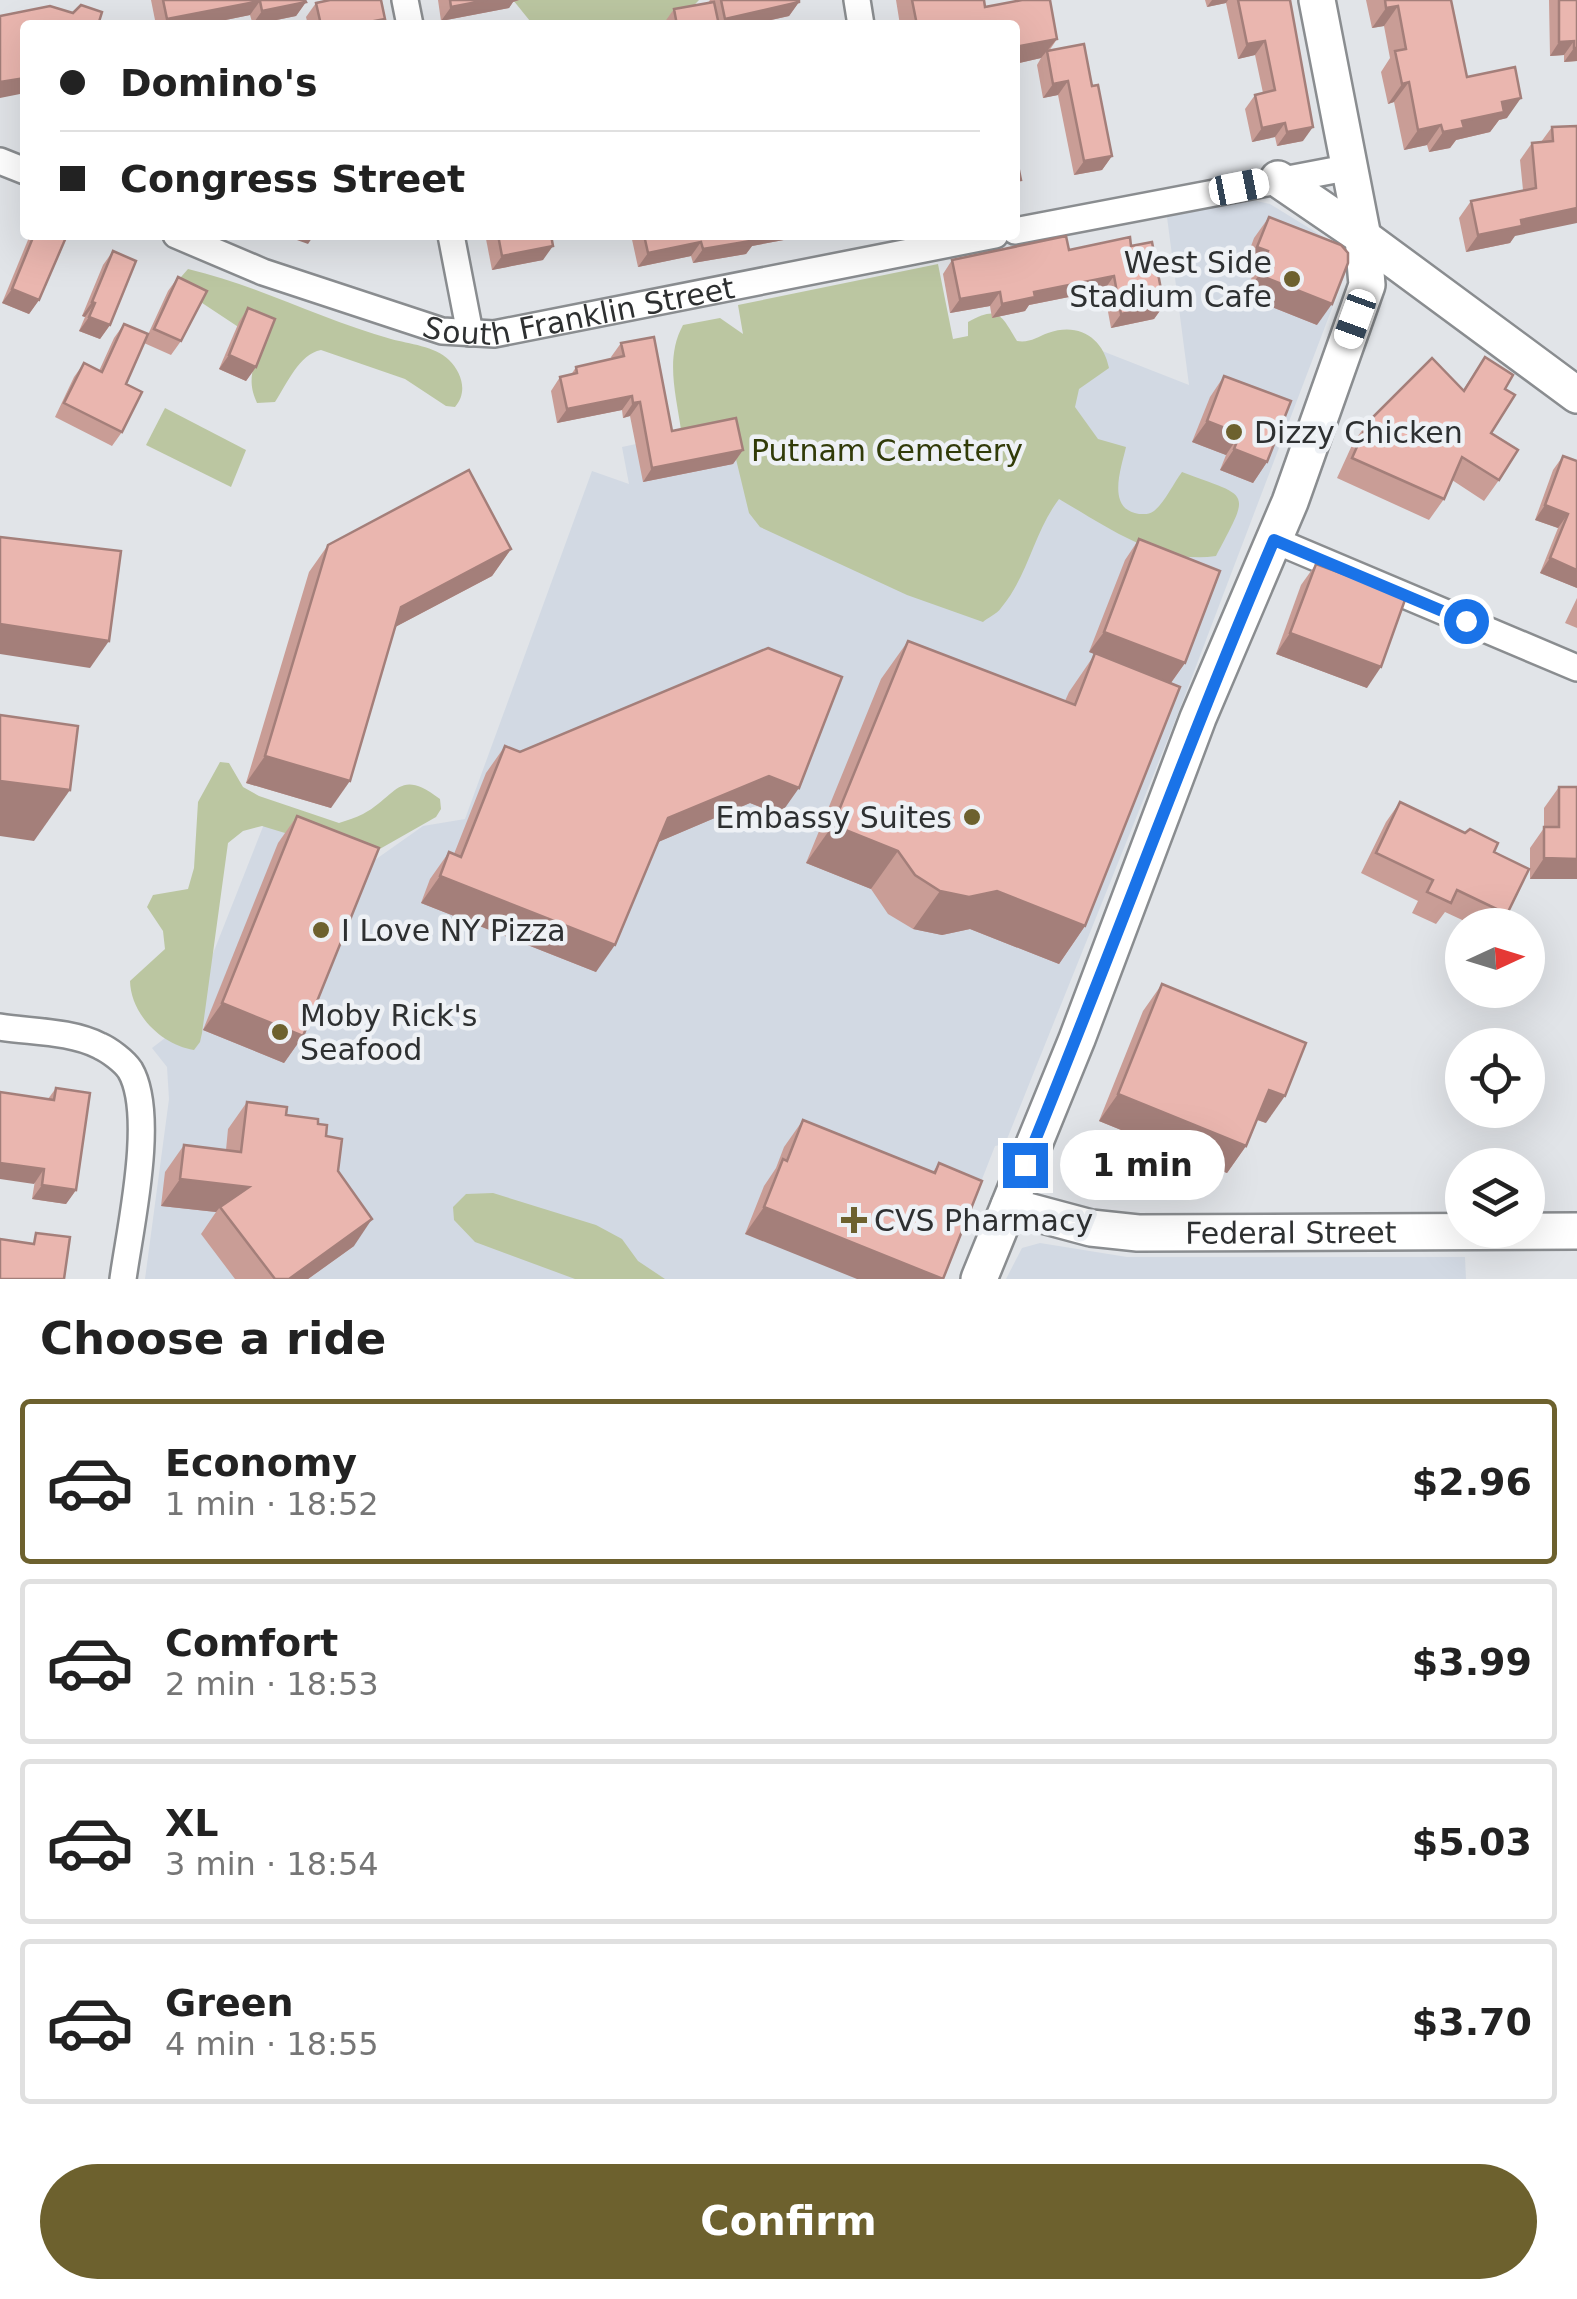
<!DOCTYPE html>
<meta charset="utf-8">
<style>
:root{--surface:#fff;--page:#f2f2f2;--text:#222;--muted:#767676;--line:#e0e0e0;--accent:#6d612e}
body{margin:0;font-family:"DejaVu Sans",sans-serif;background:var(--page);color:var(--text);height:100vh;display:flex;flex-direction:column;font-size:38px;white-space:nowrap}
*{box-sizing:border-box;margin:0}
p{font-size:32px;color:var(--muted)}
.icon{flex:none;width:55px;height:55px;fill:none;stroke:currentColor;stroke-width:2;stroke-linecap:round;stroke-linejoin:round}
.map{position:relative;height:1279px;overflow:hidden}
.panel{display:flex;flex-direction:column;background:var(--surface);flex:1}
.panel>*{flex:none}
.banner{position:absolute;left:20px;top:20px;width:1000px;height:220px;border-radius:10px;box-shadow:0 10px 40px #0002;display:grid;align-content:center;height:220px;padding:0 40px;background:var(--surface)}
.needle{width:65px;rotate:86deg}
.controls{position:absolute;left:1445px;top:908px;display:grid;gap:20px}
.controls a{display:grid;place-items:center;width:100px;height:100px;border-radius:50%;background:var(--surface);box-shadow:0 10px 40px #0002;font-size:50px}
.end{position:absolute;width:45px;height:45px;margin:-22px;border:12px solid #1a73e8;background:#fff;box-shadow:0 0 0 5px #fff}
.from{border-radius:50%}
.bubble{position:absolute;height:70px;border-radius:35px;background:var(--surface);box-shadow:0 10px 40px #0002;font-size:32px;font-weight:600;line-height:70px;text-align:center}
.car{position:absolute;width:30px;height:60px;margin:-30px -15px;border-radius:12px;box-shadow:0 0 8px 2px #0007;background:linear-gradient(#fff 24%,#345 0 40%,#fff 0 76%,#345 0 86%,#fff 0)}
.banner b{display:flex;align-items:center;gap:35px;height:95px;font-size:38px}
.banner b+b{border-top:2px solid var(--line)}
.banner i{width:25px;height:25px;background:var(--text)}
ul{padding:0;list-style:none}
li{display:flex;align-items:center;gap:30px;height:165px;margin:0 20px 15px;padding:0 20px;border:5px solid var(--line);border-radius:10px}
li div{flex:1}
li b{display:block;font-size:38px}
li em{font-style:normal;font-weight:600}
li.current{border-color:var(--accent)}
li>.icon{width:90px;height:90px;stroke-width:1.5}
h2{padding:0 40px;font-size:45px;line-height:120px}
.action{display:flex;gap:20px;margin-top:auto;padding:20px 40px}
.action a{flex:1;height:115px;border-radius:60px;background:var(--accent);color:#fff;font-size:40px;font-weight:600;line-height:115px;text-align:center}
.map>svg:first-child{display:block}
.built{fill:#d2d9e3}
.green{fill:#bbc6a1}
.lines{fill:none;stroke-linecap:round;stroke-linejoin:round}
.street-casing{stroke:#8a8d90;stroke-width:30}
.secondary-casing{stroke:#8a8d90;stroke-width:40}
.street{stroke:#fff;stroke-width:25}
.secondary{stroke:#fff;stroke-width:35}
.wall{fill:#c99d96}
.shaded-wall{fill:#a47f7a}
.building{fill:#eab6af;stroke:#a47f7a;stroke-width:2.5}
.route{stroke:#1a73e8;stroke-width:12}
.poi-dot{fill:#6d612e;stroke:#eef1f5;stroke-width:4}
.labels{text-anchor:middle;dominant-baseline:central;stroke-width:9;stroke-linejoin:round;paint-order:stroke}
.poi-label{font-size:30px;fill:#2e3031;stroke:#eef1f5;text-anchor:start}
.street-label{font-size:30px;fill:#2e3031;stroke:#eef1f5}
.park-label{font-size:30px;fill:#313b08;stroke:#eef1f5}
</style>
<div class="map">
<svg width="1577" height="1279" viewBox="0 0 1577 1279">
<rect width="100%" height="100%" fill="#e1e4e8"/>
<g class="built">
<polygon points="1252,200 1270,204 1335,244 1346,265 1345,274 1179,711 1005,1144 995,1146 943,1279 145,1279 169,1099 167,1067 152,1048 186,1022 266,819 372,862 423,826 465,819 592,471 629,484 622,447 1092,347 1189,385 1167,217"/>
<polygon points="1040,1243 1127,1257 1465,1257 1466,1279 1006,1279 1022,1248"/>
</g>
<g class="green">
<polygon points="513,0 699,0 684,16 668,25 540,25 530,21"/>
<path d="M938,264L953,339L968,336V322C999,305 1001,315 1017,341C1030,343 1037,337 1048,333C1079,322 1103,338 1109,368L1079,389L1075,407L1098,439L1126,447C1121,469 1106,509 1139,514C1144,514 1149,515 1154,511C1165,502 1173,484 1182,472C1251,498 1251,489 1216,556C1158,565 1106,526 1059,499C1034,532 1028,576 1001,608C997,614 987,618 983,622L907,595L760,527L749,513L735,455L681,430C676,394 665,358 683,325L720,318L743,334L738,305Z"/>
<path d="M188,269C257,285 322,320 391,339C409,344 435,346 449,360C462,373 468,392 455,407L446,406L405,379L321,350C299,354 287,384 275,402L257,403C244,374 259,368 255,338L184,291L181,277Z"/>
<polygon points="165,408 246,450 231,487 146,445"/>
<path d="M220,762L229,763L243,787L259,796L339,823C347,820 355,818 363,814C398,795 398,767 440,799L441,809L436,817L378,850L331,847L262,826L243,831L228,843L202,1033L200,1042L194,1050C162,1045 131,1015 130,981L165,949L163,931L147,907L153,895L188,889L194,868L198,802Z"/>
<polygon points="493,1193 596,1225 622,1239 638,1261 665,1279 575,1279 475,1242 454,1220 453,1207 466,1194"/>
</g>
<g class="lines">
<g class="street-casing">
<g id="street">
<polyline points="405,0 410,25"/>
<polyline points="857,0 861,25"/>
<polyline points="0,161 25,171"/>
<polyline points="1015,231 1351,167"/>
<path id="s1" d="M176,235L263,272L442,331L494,334L995,235"/>
<polyline points="451,235 470,333"/>
<polyline points="1274,540 1577,668"/>
<path d="M0,1027C31,1032 71,1031 100,1046C109,1050 124,1061 130,1070C156,1114 130,1228 123,1279"/>
</g>
</g>
<g class="secondary-casing">
<g id="secondary">
<polyline points="1278,179 1363,237 1577,395"/>
<path id="s2" d="M1009,1206L1091,1228L1138,1233L1577,1231"/>
<polyline points="979,1279 1077,1039 1198,718 1290,502 1367,285 1363,237 1317,0"/>
</g>
</g>
<use href="#street" class="street"/>
<use href="#secondary" class="secondary"/>
</g>
<g class="wall">
<polygon points="151,0 305,0 306,2 296,16 253,25 250,15 201,25 156,25"/>
<polygon points="438,0 519,0 513,2 509,8 441,21"/>
<polygon points="710,0 799,0 799,2 789,16 749,25 664,25 664,23 674,9 708,3"/>
<polygon points="896,0 984,0 985,7 1022,0 1050,0 1057,39 1049,51 1084,44 1092,86 1098,85 1112,156 1102,170 1074,175 1058,95 1043,98 1037,65 1041,58 1015,64 1015,25 900,25"/>
<polygon points="1205,0 1290,0 1303,141 1277,146 1275,137 1252,142 1245,109 1255,95 1263,93 1255,55 1238,59 1226,3 1207,7"/>
<polygon points="1366,0 1451,0 1467,77 1507,118 1499,120 1490,132 1456,140 1450,148 1429,152 1427,145 1404,150 1394,102 1388,104 1381,72 1390,58 1384,26 1372,28"/>
<polygon points="1549,0 1577,0 1577,61 1564,62 1564,55 1550,56"/>
<polygon points="316,3 385,19 381,25 308,25 306,17"/>
<polygon points="1577,126 1510,243 1466,252 1459,218 1471,201 1523,190 1520,160 1532,143 1541,142 1552,127"/>
<polygon points="1269,217 1317,325 1244,296 1254,272 1243,268 1254,238"/>
<polygon points="30,235 67,235 39,300 29,314 2,303"/>
<polygon points="488,235 551,235 543,260 492,270 486,239"/>
<polygon points="631,235 792,235 789,239 752,246 746,254 693,263 691,256 638,267"/>
<polygon points="1131,246 1164,305 1154,319 1111,328 1104,290 1029,305 1025,311 992,318 990,306 950,313 943,274 952,260"/>
<polygon points="113,251 110,325 100,339 79,331 85,317 82,316 103,265"/>
<polygon points="178,277 181,341 171,355 144,343 126,384 122,432 112,446 55,417 74,377 84,363 99,371 114,338 124,324 145,341 168,291"/>
<polygon points="248,308 256,367 246,381 219,369 239,322"/>
<polygon points="621,343 672,431 743,450 733,464 643,482 630,416 623,418 622,410 557,423 551,391 560,377 571,375 576,367 612,359 611,357"/>
<polygon points="1485,357 1505,389 1491,433 1499,480 1484,501 1452,480 1444,499 1429,520 1337,478 1353,443 1368,422 1463,390"/>
<polygon points="1224,376 1267,462 1253,483 1220,470 1226,455 1192,442 1210,397"/>
<polygon points="1563,456 1577,588 1540,573 1558,528 1535,520 1553,470"/>
<polygon points="1139,539 1185,663 1171,683 1085,926 1059,964 970,929 942,935 913,929 888,914 871,889 806,863 881,679 908,641 1065,701 1069,692 1095,654 1089,652 1125,560"/>
<polygon points="328,545 511,549 492,576 395,627 331,808 246,783 309,572"/>
<polygon points="1316,564 1367,688 1276,654 1301,585"/>
<polygon points="1577,598 1577,628 1565,623"/>
<polygon points="768,648 780,815 750,803 658,842 596,972 421,903 430,879 449,852 454,854 486,773 505,746 520,752"/>
<polygon points="1559,787 1577,787 1577,879 1530,879 1530,848 1544,828 1544,808"/>
<polygon points="1400,802 1494,852 1507,914 1500,925 1473,925 1445,912 1436,924 1412,913 1418,901 1361,873 1386,822"/>
<polygon points="297,816 303,1036 284,1063 203,1030 278,843"/>
<polygon points="1162,984 1266,1123 1257,1120 1246,1146 1227,1173 1099,1121 1143,1011"/>
<polygon points="56,1088 76,1190 66,1204 32,1199 48,1099"/>
<polygon points="247,1102 318,1124 326,1136 338,1171 354,1246 308,1279 235,1279 201,1234 216,1212 161,1206 165,1172 184,1145 226,1150 228,1129"/>
<polygon points="803,1120 933,1172 939,1163 942,1279 745,1234 764,1186 776,1168 784,1147"/>
</g>
<g class="shaded-wall">
<polygon points="487,0 519,0 513,2 509,8 441,21 451,7"/>
<polygon points="1212,0 1228,0 1226,3 1207,7"/>
<polygon points="260,1 250,15 201,25 163,25 167,19"/>
<polygon points="306,2 296,16 252,25 262,11"/>
<polygon points="799,2 789,16 749,25 720,25 725,19"/>
<polygon points="1398,6 1384,26 1372,28 1386,8"/>
<polygon points="385,19 381,25 353,25"/>
<polygon points="1057,39 1041,58 1015,64 1015,47"/>
<polygon points="1265,41 1255,55 1238,59 1247,44"/>
<polygon points="1574,41 1564,55 1550,56 1559,42"/>
<polygon points="1574,48 1577,48 1577,61 1564,62"/>
<polygon points="25,78 25,93 0,98 0,82"/>
<polygon points="1068,81 1058,95 1043,98 1053,84"/>
<polygon points="1409,82 1394,102 1388,104 1402,84"/>
<polygon points="1521,98 1507,118 1499,120 1490,132 1456,140 1450,148 1429,152 1443,132 1502,102"/>
<polygon points="1285,123 1275,137 1252,142 1262,128"/>
<polygon points="1441,125 1427,145 1404,150 1418,130"/>
<polygon points="1313,127 1303,141 1277,146 1287,132"/>
<polygon points="1112,156 1102,170 1074,175 1084,161"/>
<polygon points="1577,208 1577,223 1515,236 1510,243 1466,252 1478,235 1521,220"/>
<polygon points="283,235 314,235 308,244"/>
<polygon points="753,235 792,235 789,239 752,246 746,254 693,263 703,249"/>
<polygon points="701,242 691,256 638,267 648,253"/>
<polygon points="553,246 543,260 492,270 502,256"/>
<polygon points="1257,247 1268,251 1254,272 1243,268"/>
<polygon points="1259,275 1332,304 1317,325 1244,296"/>
<polygon points="1114,276 1104,290 1029,305 1025,311 992,318 1002,304 1034,292"/>
<polygon points="12,289 39,300 29,314 2,303"/>
<polygon points="1000,292 990,306 950,313 960,299"/>
<polygon points="92,302 95,303 85,317 82,316"/>
<polygon points="1164,305 1154,319 1111,328 1121,314"/>
<polygon points="89,317 110,325 100,339 79,331"/>
<polygon points="229,355 256,367 246,381 219,369"/>
<polygon points="632,396 622,410 557,423 567,409"/>
<polygon points="640,402 630,416 623,418 633,403"/>
<polygon points="1207,421 1240,434 1226,455 1192,442"/>
<polygon points="1234,449 1267,462 1253,483 1220,470"/>
<polygon points="743,450 733,464 643,482 652,468"/>
<polygon points="1545,505 1568,514 1558,528 1535,520"/>
<polygon points="511,549 492,576 382,634 401,607"/>
<polygon points="1550,558 1577,570 1577,588 1540,573"/>
<polygon points="0,624 109,641 90,668 0,654"/>
<polygon points="1104,632 1185,663 1170,684 1089,652"/>
<polygon points="1290,633 1381,667 1367,688 1276,654"/>
<polygon points="265,756 350,781 331,808 246,783"/>
<polygon points="769,776 799,788 780,815 750,803 649,846 668,818"/>
<polygon points="0,781 70,790 34,841 0,836"/>
<polygon points="833,825 898,851 871,889 806,863"/>
<polygon points="1544,858 1577,859 1577,879 1530,879"/>
<polygon points="440,876 615,945 596,972 421,903"/>
<polygon points="940,891 997,891 1085,926 1059,964 970,929 942,935 913,929"/>
<polygon points="222,1003 303,1036 284,1063 203,1030"/>
<polygon points="1269,1090 1285,1096 1266,1123 1250,1117"/>
<polygon points="1118,1094 1246,1146 1227,1173 1099,1121"/>
<polygon points="0,1163 44,1169 34,1184 0,1179"/>
<polygon points="180,1179 249,1187 220,1207 216,1212 161,1206"/>
<polygon points="42,1185 76,1190 66,1204 32,1199"/>
<polygon points="764,1207 943,1279 857,1279 745,1234"/>
<polygon points="372,1219 354,1246 308,1279 289,1279"/>
</g>
<g class="building">
<polygon points="163,0 305,0 306,2 262,11 260,1 167,19"/>
<polygon points="330,0 381,0 385,19 353,25 321,25 316,3"/>
<polygon points="450,0 487,0 451,7"/>
<polygon points="721,0 799,0 799,2 725,19"/>
<polygon points="912,0 984,0 985,7 1022,0 1050,0 1057,39 1015,47 1015,25 917,25"/>
<polygon points="1238,0 1290,0 1313,127 1287,132 1285,123 1262,128 1255,95 1275,90 1265,41 1247,44"/>
<polygon points="1385,0 1451,0 1467,77 1515,67 1521,98 1502,102 1504,112 1462,121 1464,128 1443,132 1441,125 1418,130 1409,82 1402,84 1395,51 1406,49 1398,6 1386,8"/>
<polygon points="1559,0 1577,0 1577,48 1574,48 1574,41 1559,42"/>
<polygon points="714,2 719,25 677,25 674,9"/>
<polygon points="81,5 102,12 98,25 25,25 25,78 0,82 0,16 50,6 73,13"/>
<polygon points="1084,44 1092,86 1098,85 1112,156 1084,161 1068,81 1053,84 1047,51"/>
<polygon points="1577,126 1577,208 1521,220 1522,226 1478,235 1471,201 1536,188 1532,143 1553,141 1552,127"/>
<polygon points="1015,151 1021,180 1015,181"/>
<polygon points="1269,217 1341,245 1348,253 1348,263 1332,304 1259,275 1268,251 1257,247"/>
<polygon points="34,235 67,235 39,300 12,289"/>
<polygon points="498,235 551,235 553,246 502,256"/>
<polygon points="644,235 755,235 756,240 703,249 701,242 648,253"/>
<polygon points="1066,236 1069,250 1130,237 1131,246 1152,242 1164,305 1121,314 1114,276 1034,292 1035,297 1002,304 1000,292 960,299 952,260"/>
<polygon points="113,251 136,261 110,325 89,317 95,303 92,302"/>
<polygon points="178,277 207,291 181,341 154,329"/>
<polygon points="248,308 275,319 256,367 229,355"/>
<polygon points="124,324 148,334 126,384 142,392 122,432 64,403 84,363 102,372"/>
<polygon points="654,337 672,431 736,418 743,450 652,468 640,402 633,403 632,396 567,409 560,377 577,373 576,367 624,356 621,343"/>
<polygon points="1485,357 1513,375 1505,389 1515,395 1491,433 1518,450 1499,480 1462,457 1444,499 1352,458 1368,422 1432,358 1464,391"/>
<polygon points="1224,376 1291,401 1267,462 1234,449 1240,434 1207,421"/>
<polygon points="1563,456 1577,461 1577,570 1550,558 1568,514 1545,505"/>
<polygon points="469,470 511,549 401,607 350,781 265,756 328,545"/>
<polygon points="0,537 121,551 109,641 0,624"/>
<polygon points="1139,539 1220,571 1185,663 1104,632"/>
<polygon points="1316,564 1406,597 1381,667 1290,633"/>
<polygon points="908,641 1075,705 1095,653 1180,687 1085,926 997,891 969,897 940,891 915,875 898,851 833,825"/>
<polygon points="768,648 842,677 799,788 769,776 668,818 615,945 440,876 449,852 461,857 505,746 520,752"/>
<polygon points="0,715 78,726 70,790 0,781"/>
<polygon points="1559,787 1577,787 1577,859 1544,858 1544,827 1559,827"/>
<polygon points="1400,802 1465,833 1470,829 1498,843 1494,852 1529,869 1507,914 1457,890 1451,903 1427,892 1433,880 1376,853"/>
<polygon points="297,816 379,848 303,1036 222,1003"/>
<polygon points="1162,984 1306,1043 1285,1096 1269,1090 1246,1146 1118,1094"/>
<polygon points="56,1088 90,1093 76,1190 42,1185 44,1169 0,1163 0,1092 54,1100"/>
<polygon points="247,1102 287,1107 286,1115 318,1119 318,1124 327,1125 326,1136 342,1139 338,1171 372,1219 289,1279 275,1279 220,1207 249,1187 180,1179 184,1145 241,1152"/>
<polygon points="803,1120 935,1173 939,1163 982,1181 943,1279 764,1207 783,1159 787,1161"/>
<polygon points="36,1233 70,1237 64,1279 0,1279 0,1239 34,1244"/>
</g>
<g class="lines">
<path class="route" d="M1025,1165C1110,958 1186,746 1274,540L1466,621"/>
</g>
<g class="poi-dot">
<circle cx="1292" cy="279" r="10"/>
<circle cx="1234" cy="432" r="10"/>
<circle cx="972" cy="817" r="10"/>
<circle cx="321" cy="930" r="10"/>
<circle cx="280" cy="1032" r="10"/>
<path d="M849 1205h10v10h10v10h-10v10h-10v-10h-10v-10h10z"/>
</g>
<g class="labels">
<g class="poi-label">
<text x="1272" y="262" text-anchor="end">West Side<tspan x="1272" dy="34">Stadium Cafe</tspan></text>
<text x="1254" y="432">Dizzy Chicken</text>
<text x="952" y="817" text-anchor="end">Embassy Suites</text>
<text x="341" y="930">I Love NY Pizza</text>
<text x="300" y="1015">Moby Rick's<tspan x="300" dy="34">Seafood</tspan></text>
<text x="874" y="1220">CVS Pharmacy</text>
</g>
<g class="street-label">
<text stroke="none"><textPath href="#s1" startOffset="422">South Franklin Street</textPath></text>
<text stroke="none"><textPath href="#s2" startOffset="285">Federal Street</textPath></text>
</g>
<g class="park-label">
<text x="887" y="450">Putnam Cemetery</text>
</g>
</g>
</svg>
<div class="controls">
<a><svg class="needle" viewBox="-14 -14 28 28"><path d="M0-13l5 13h-10z" fill="#e53935"/><path d="M0 13l5-13h-10z" fill="#767676"/></svg></a>
<a><svg class="icon" aria-label="locate" viewBox="0 0 24 24"><circle cx="12" cy="12" r="6"/><path d="M12 2v4M12 18v4M2 12h4M18 12h4"/></svg></a>
<a><svg class="icon" aria-label="layers" viewBox="0 0 24 24"><path d="M12 4l9 5-9 5-9-5zM3 14l9 5 9-5"/></svg></a>
</div>
<i class="end from" style="left:1466px;top:621px"></i>
<i class="end" style="left:1025px;top:1165px"></i>
<div class="bubble" style="left:1060px;top:1130px;width:165px">1 min</div>
<i class="car" style="left:1239px;top:187px;rotate:79deg"></i>
<i class="car" style="left:1355px;top:319px;rotate:200deg"></i>
<div class="banner">
<b><i class="from"></i>Domino's</b>
<b><i></i>Congress Street</b>
</div>
</div>
<section class="panel">
<h2>Choose a ride</h2>
<ul>
<li class="current"><svg class="icon" aria-label="car" viewBox="0 0 24 24"><path d="M5 17H2v-5l4-1 3-4h7l3 4 3 1v5h-3M9 17h6M6 11h13"/><circle cx="7" cy="17" r="2"/><circle cx="17" cy="17" r="2"/></svg><div><b>Economy</b><p>1 min · 18:52</p></div><em>$2.96</em></li>
<li><svg class="icon" aria-label="car" viewBox="0 0 24 24"><path d="M5 17H2v-5l4-1 3-4h7l3 4 3 1v5h-3M9 17h6M6 11h13"/><circle cx="7" cy="17" r="2"/><circle cx="17" cy="17" r="2"/></svg><div><b>Comfort</b><p>2 min · 18:53</p></div><em>$3.99</em></li>
<li><svg class="icon" aria-label="car" viewBox="0 0 24 24"><path d="M5 17H2v-5l4-1 3-4h7l3 4 3 1v5h-3M9 17h6M6 11h13"/><circle cx="7" cy="17" r="2"/><circle cx="17" cy="17" r="2"/></svg><div><b>XL</b><p>3 min · 18:54</p></div><em>$5.03</em></li>
<li><svg class="icon" aria-label="car" viewBox="0 0 24 24"><path d="M5 17H2v-5l4-1 3-4h7l3 4 3 1v5h-3M9 17h6M6 11h13"/><circle cx="7" cy="17" r="2"/><circle cx="17" cy="17" r="2"/></svg><div><b>Green</b><p>4 min · 18:55</p></div><em>$3.70</em></li>
</ul>
<div class="action"><a>Confirm</a></div>
</section>
